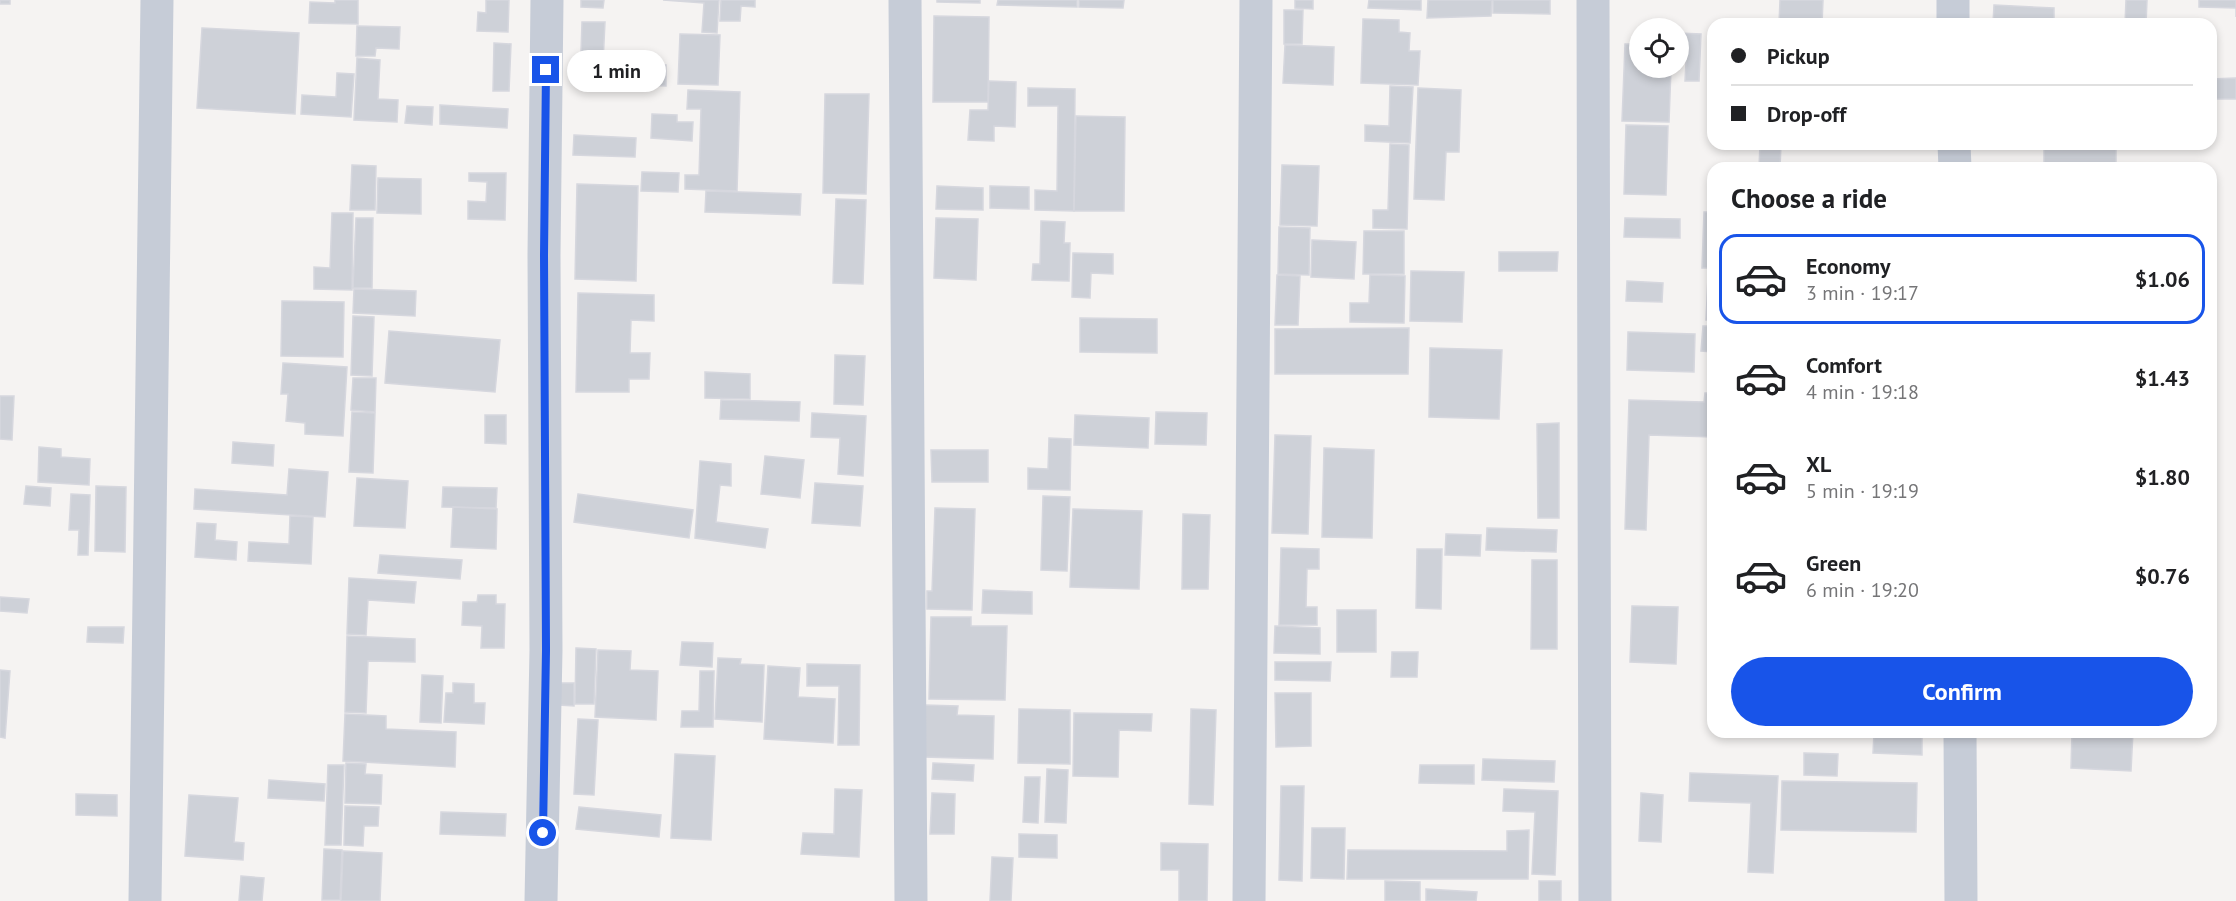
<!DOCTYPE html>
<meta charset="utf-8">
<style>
:root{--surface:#fff;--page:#f6f6f6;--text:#202124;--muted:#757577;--line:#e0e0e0;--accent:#1854e9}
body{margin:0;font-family:"PT Sans",sans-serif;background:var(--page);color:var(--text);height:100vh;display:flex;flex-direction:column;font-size:22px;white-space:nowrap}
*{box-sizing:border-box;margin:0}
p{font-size:20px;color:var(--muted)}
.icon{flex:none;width:33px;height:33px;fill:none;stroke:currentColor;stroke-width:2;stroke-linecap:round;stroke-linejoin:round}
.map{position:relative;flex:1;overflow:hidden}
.drawer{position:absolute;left:1707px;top:162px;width:510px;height:576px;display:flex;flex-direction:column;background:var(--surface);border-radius:18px;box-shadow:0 3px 9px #0003}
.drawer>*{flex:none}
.top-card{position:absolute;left:1707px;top:18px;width:510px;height:132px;border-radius:18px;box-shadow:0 3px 9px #0003;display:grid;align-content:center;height:132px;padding:0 24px;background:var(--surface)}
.fabs{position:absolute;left:1629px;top:18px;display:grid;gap:12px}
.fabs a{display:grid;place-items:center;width:60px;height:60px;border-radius:50%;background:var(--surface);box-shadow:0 3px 9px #0003;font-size:30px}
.end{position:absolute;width:27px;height:27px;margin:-14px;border:8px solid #1854e9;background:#fff;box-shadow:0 0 0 3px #fff}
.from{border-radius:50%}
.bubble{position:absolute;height:42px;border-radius:21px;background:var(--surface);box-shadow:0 3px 9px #0003;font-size:20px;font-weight:800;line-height:42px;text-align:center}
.top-card b{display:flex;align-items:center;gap:21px;height:57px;font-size:22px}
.top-card b+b{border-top:2px solid var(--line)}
.top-card i{width:15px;height:15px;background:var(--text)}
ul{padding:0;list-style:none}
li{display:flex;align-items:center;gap:18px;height:90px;margin:0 12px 9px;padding:0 12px;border:3px solid transparent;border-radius:18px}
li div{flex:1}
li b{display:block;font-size:22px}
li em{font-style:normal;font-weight:800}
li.active{border-color:var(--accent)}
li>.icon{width:54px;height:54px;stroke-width:1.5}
h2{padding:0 24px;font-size:27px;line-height:72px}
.cta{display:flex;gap:12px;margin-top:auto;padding:12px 24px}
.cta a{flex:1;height:69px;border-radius:36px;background:var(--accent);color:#fff;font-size:24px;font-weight:800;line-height:69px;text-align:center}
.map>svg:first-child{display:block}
.building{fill:#ced1d8;stroke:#d6d7de;stroke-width:1.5}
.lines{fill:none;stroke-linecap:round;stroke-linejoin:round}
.street{stroke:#c6ccd7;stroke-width:33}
.route{stroke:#1854e9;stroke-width:8}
</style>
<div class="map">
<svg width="2236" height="901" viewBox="0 0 2236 901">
<rect width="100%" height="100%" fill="#f5f3f2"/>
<g class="building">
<rect x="0" y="0" width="10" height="4"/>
<polygon points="335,0 358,0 358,24 309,23 310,2 335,3"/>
<polygon points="486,0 509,0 508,32 477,31 478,12 486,13"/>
<polygon points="581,0 604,0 603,8 581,7"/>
<polygon points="663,0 719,0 717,33 702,32 704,3"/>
<polygon points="721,0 755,0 755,7 741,6 740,21 720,21"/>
<polygon points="937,0 980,0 980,3 937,2"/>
<polygon points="998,0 1077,0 1077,7 997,5"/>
<polygon points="1079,0 1124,0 1123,8 1079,7"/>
<polygon points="1295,0 1313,0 1313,9 1295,8"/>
<polygon points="1369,0 1421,0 1421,10 1368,8"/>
<polygon points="1428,0 1492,0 1491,16 1427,18"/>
<polygon points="1493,0 1550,0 1550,14 1493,13"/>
<polygon points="1780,0 1823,0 1822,24 1779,24"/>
<polygon points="2126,0 2147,0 2146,24 2125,24"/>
<polygon points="2199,0 2236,0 2236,17 2236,8 2199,7"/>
<polygon points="1994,5 2054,8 2054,24 1993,24"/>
<polygon points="1284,10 1303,10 1302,44 1284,44"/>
<polygon points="934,16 989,17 988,102 933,102"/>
<polygon points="1363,19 1399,20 1399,32 1410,33 1409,51 1420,51 1418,85 1361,83"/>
<polygon points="582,22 605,22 603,63 666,65 666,86 580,83"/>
<polygon points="357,26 400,27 399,49 376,48 375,56 356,56"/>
<polygon points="202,28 299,33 295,114 197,108"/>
<polygon points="1678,33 1701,34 1699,81 1685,81 1687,43 1678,43"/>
<polygon points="680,34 720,35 718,85 678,84"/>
<polygon points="494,43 511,44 509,91 493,91"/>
<polygon points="1625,44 1640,44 1640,68 1671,68 1669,122 1622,121"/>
<polygon points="1285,45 1334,47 1333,85 1283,83"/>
<polygon points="357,58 380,60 378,99 398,100 397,122 354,120"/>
<polygon points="337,73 354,74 351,117 301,114 302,95 336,97"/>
<polygon points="2236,78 2236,99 2211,99 2211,79"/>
<polygon points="989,81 1016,82 1015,127 994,126 994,141 968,140 970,110 988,110"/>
<polygon points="1390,86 1413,87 1410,143 1365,141 1365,125 1389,126"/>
<polygon points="1028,88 1075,89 1074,211 1035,210 1035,190 1057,191 1058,106 1028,106"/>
<polygon points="1418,88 1461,90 1459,152 1446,152 1444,200 1414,199"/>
<polygon points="688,90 740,92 737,191 685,189 685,175 699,175 701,109 687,109"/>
<polygon points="825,94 869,94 866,194 823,193"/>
<polygon points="440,105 508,109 507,128 440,124"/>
<polygon points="407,106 433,107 432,125 405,123"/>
<polygon points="652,114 677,115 677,122 693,122 692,141 651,138"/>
<polygon points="1076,116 1125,117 1124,211 1074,211"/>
<polygon points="1626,125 1668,126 1666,195 1624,194"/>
<polygon points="574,135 636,138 635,157 573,155"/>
<polygon points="1390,144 1409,145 1407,229 1373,228 1373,210 1388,210"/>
<polygon points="1760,144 1781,144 1780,168 1759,168"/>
<rect x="2044" y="144" width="72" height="24"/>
<polygon points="352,165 376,166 375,210 350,210"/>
<polygon points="1282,165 1319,166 1317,226 1280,225"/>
<polygon points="642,172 679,173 678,192 641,191"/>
<polygon points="469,173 506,173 505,220 468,219 468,201 486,202 487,182 469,181"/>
<polygon points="378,178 421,179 421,214 377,213"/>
<polygon points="577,184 638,186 636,281 575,279"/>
<polygon points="937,186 983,188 983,210 936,209"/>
<polygon points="990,186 1029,187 1029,209 990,208"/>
<polygon points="706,191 801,194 800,215 705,212"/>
<polygon points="836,199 866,200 863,284 833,283"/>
<polygon points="1704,212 1713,212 1713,268 1702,268"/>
<polygon points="332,213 353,213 352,290 314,289 314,267 330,268"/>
<polygon points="356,218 373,218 372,288 353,288"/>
<polygon points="936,218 978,219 976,280 934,278"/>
<polygon points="1625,218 1680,219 1680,238 1624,237"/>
<polygon points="1041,221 1065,222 1064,243 1070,243 1069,281 1032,280 1033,264 1040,264"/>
<polygon points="1279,227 1310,228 1309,275 1278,274"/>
<polygon points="1364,231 1404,231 1404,274 1363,274"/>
<polygon points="1312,240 1356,242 1354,279 1311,277"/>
<polygon points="1499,252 1558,252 1557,271 1499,271"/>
<polygon points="1073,253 1113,254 1113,274 1091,273 1090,298 1072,297"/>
<polygon points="1411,271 1464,272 1462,322 1410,321"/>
<polygon points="1277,275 1300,276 1298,325 1275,325"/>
<polygon points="1370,275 1405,276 1404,323 1350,322 1350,303 1369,303"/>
<polygon points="1708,277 1713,277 1713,320 1706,320"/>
<polygon points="1627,281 1663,283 1662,302 1626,301"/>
<polygon points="354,289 416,291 415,316 353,313"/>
<polygon points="578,293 654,295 654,321 631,320 630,353 650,353 649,379 629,379 629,392 576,392"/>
<polygon points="282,301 344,302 343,357 281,356"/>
<polygon points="353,316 374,317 372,376 351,375"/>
<polygon points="1080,318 1157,319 1157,353 1080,352"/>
<polygon points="1703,326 1713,326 1713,352 1701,351"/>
<polygon points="1409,328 1408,374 1275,374 1275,329"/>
<polygon points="389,331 500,340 495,392 385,383"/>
<polygon points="1628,332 1695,334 1694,372 1627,370"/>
<polygon points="1430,348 1502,350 1499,419 1429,417"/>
<polygon points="835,355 865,356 863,405 834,404"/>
<polygon points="283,363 347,367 343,436 305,434 305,423 286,421 288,394 281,394"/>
<polygon points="705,372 750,374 750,399 705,398"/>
<polygon points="353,378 376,378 375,412 351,410"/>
<polygon points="1705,393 1713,393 1713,437 1649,435 1646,530 1625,529 1629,400 1704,402"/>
<polygon points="0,396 14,396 12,440 0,439"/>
<polygon points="721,400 800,402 799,421 720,419"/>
<polygon points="352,412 375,413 373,473 349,472"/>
<polygon points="1156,412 1207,413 1206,445 1155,444"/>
<polygon points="812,413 866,416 863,476 838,474 840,438 811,437"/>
<polygon points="485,415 506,415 506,444 485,443"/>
<polygon points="1075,415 1149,418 1148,448 1074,445"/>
<polygon points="1559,423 1559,518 1538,518 1537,424"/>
<polygon points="1275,435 1311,436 1308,534 1272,533"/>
<polygon points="1049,438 1071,439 1070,490 1028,489 1028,468 1048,469"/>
<polygon points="233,442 274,445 273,466 232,463"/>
<polygon points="39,447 61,449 61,457 90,459 89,485 38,482"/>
<polygon points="1324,448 1374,450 1372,538 1322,537"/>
<polygon points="931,450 988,450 988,482 932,482"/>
<polygon points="765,456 804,460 800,498 761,494"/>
<polygon points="700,461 731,464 731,486 720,485 716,522 768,529 765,548 695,538"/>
<polygon points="289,469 328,472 325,517 194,509 195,489 287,495"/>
<polygon points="357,478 408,481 405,528 354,526"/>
<polygon points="815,483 863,486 860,526 812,523"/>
<polygon points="26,486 51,488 50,506 24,504"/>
<polygon points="96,486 126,487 125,552 95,551"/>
<polygon points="443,487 497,488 496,508 442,507"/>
<polygon points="71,494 90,495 88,555 78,555 79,530 69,530"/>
<polygon points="578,494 693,510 689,538 574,522"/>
<polygon points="1043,496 1070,497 1067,571 1041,570"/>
<polygon points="453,507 497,509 496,549 451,547"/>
<polygon points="935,508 975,509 972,610 927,609 927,591 932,591"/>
<polygon points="1073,509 1142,511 1139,589 1070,587"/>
<polygon points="1183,514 1210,515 1208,589 1182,589"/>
<polygon points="290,516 313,517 311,564 248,561 249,542 289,544"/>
<polygon points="197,523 216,524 215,540 237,542 236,560 195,557"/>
<polygon points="1487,528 1557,530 1556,552 1486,550"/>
<polygon points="1446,534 1481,535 1480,556 1445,555"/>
<polygon points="1281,548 1319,549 1319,569 1307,569 1306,607 1317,607 1317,625 1279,625"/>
<polygon points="1417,549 1442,549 1441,609 1416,608"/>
<polygon points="380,555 462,560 460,579 378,573"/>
<polygon points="1532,560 1557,560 1557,649 1531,649"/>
<polygon points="349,578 416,582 414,603 368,600 366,635 347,634"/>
<polygon points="983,590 1032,592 1032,614 982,613"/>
<polygon points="478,595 496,595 496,604 505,604 504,648 481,648 482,626 462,625 463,602 477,602"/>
<polygon points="0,597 29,599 27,613 0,611"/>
<polygon points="1632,606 1678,607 1676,664 1630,662"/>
<rect x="1337" y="610" width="39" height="42"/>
<polygon points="931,617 971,617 971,626 1007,626 1005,700 929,699"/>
<polygon points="1275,626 1320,628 1320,654 1274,653"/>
<polygon points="88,627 124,627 123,643 87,642"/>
<polygon points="347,636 415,639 415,662 368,661 366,713 345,712"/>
<polygon points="682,642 713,643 712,667 680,665"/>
<polygon points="576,648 596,649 594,704 575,704"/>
<polygon points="598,650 631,651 630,670 658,671 656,720 595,717"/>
<polygon points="1392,652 1418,652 1417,677 1391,677"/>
<polygon points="718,658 741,659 740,664 764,665 762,722 715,719"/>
<polygon points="1275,662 1331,662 1330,681 1275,680"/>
<polygon points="807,664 860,665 859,745 838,745 839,686 807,686"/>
<polygon points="768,666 800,668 798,697 835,699 833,743 764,739"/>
<polygon points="0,670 10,671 5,738 0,737"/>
<polygon points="700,671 714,671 713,727 681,727 682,711 699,711"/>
<polygon points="422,675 443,676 441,723 420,722"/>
<polygon points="453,683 474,684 474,703 485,703 484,724 444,722 446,693 453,693"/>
<polygon points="560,683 574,683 574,706 559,705"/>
<polygon points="1275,693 1311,693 1311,746 1276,747"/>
<polygon points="924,705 958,706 957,715 994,716 993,759 923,757"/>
<polygon points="1019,709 1070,710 1070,764 1018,763"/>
<polygon points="1191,709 1216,710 1213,805 1189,804"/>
<polygon points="1074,713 1152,714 1151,731 1119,730 1118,777 1073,776"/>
<polygon points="345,714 386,716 386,729 456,732 455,767 343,761"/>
<polygon points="578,719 598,720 594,795 574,794"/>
<polygon points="1898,732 1922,732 1922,755 1873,753 1874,733"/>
<polygon points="2072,732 2133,732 2131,771 2071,768"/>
<polygon points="1804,753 1838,754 1837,776 1804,775"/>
<polygon points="675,754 715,756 711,840 671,838"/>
<polygon points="1483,759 1555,761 1554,782 1482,780"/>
<polygon points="346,763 366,764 365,774 382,775 381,804 345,803"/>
<polygon points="933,763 974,765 973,781 932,779"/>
<polygon points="328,765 344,765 341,845 325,845"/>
<polygon points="1420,765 1474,765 1474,784 1419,783"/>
<polygon points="1047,769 1068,770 1066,823 1045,822"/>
<polygon points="1690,773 1778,776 1773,873 1748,872 1751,803 1689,801"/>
<polygon points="1025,777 1040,777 1038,823 1023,822"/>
<polygon points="269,780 325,784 324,801 268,798"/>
<polygon points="1782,781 1917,783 1916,832 1781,830"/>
<polygon points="1281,786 1304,786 1302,881 1279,880"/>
<polygon points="835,789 862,790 859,857 801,854 803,833 834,834"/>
<polygon points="1504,789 1558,791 1555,875 1532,874 1535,812 1503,811"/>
<polygon points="932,793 955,794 954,834 930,834"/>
<polygon points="1641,793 1663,795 1661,842 1639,841"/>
<polygon points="76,794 117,795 117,816 76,815"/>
<polygon points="189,795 238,798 234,842 244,843 243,860 185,856"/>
<polygon points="345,806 379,807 378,826 364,826 363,846 344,845"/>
<polygon points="579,807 661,815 659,837 576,829"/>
<polygon points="441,812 506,814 505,836 440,834"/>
<polygon points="1312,828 1345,828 1344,879 1311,878"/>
<polygon points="1529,830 1528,879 1347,879 1348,850 1507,851 1507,831"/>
<polygon points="1019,834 1057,835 1057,858 1019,857"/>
<polygon points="1161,843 1208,844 1207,901 1179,901 1179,870 1161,870"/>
<polygon points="324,849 342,850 340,900 322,900"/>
<polygon points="343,851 382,853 380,901 341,901"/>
<polygon points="992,857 1013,858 1011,901 990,901"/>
<polygon points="241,876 264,878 262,901 239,901"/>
<polygon points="1385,881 1420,882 1420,901 1385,901"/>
<rect x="1539" y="881" width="22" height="20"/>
<polygon points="1426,889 1477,892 1476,901 1426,901"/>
</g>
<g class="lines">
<g class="street">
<polyline points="905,0 911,901"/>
<polyline points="1593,0 1595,901"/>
<polyline points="1953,0 1953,24"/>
<polyline points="1954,144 1955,168"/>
<polyline points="1960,732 1961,901"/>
<polyline points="145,901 157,0"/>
<polyline points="541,901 546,650 544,255 547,0"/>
<polyline points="1249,901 1256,0"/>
</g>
</g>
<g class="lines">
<polyline class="route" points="543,833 546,650 544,255 546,70"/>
</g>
</svg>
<div class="fabs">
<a><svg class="icon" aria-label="locate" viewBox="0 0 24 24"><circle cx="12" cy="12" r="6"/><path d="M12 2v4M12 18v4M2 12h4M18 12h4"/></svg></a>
</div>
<i class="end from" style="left:543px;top:833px"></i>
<i class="end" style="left:546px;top:70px"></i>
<div class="bubble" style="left:567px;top:50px;width:99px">1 min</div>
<div class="top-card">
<b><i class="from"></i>Pickup</b>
<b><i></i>Drop-off</b>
</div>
<section class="drawer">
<h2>Choose a ride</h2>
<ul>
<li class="active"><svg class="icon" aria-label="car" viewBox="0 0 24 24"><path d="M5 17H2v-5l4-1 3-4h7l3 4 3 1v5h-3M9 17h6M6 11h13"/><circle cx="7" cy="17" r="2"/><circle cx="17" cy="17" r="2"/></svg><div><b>Economy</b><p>3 min · 19:17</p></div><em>$1.06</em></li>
<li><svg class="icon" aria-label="car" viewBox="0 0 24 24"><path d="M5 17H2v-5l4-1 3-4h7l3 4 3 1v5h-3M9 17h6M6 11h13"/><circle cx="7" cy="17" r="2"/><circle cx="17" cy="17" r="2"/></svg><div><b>Comfort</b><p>4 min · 19:18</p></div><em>$1.43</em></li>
<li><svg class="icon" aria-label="car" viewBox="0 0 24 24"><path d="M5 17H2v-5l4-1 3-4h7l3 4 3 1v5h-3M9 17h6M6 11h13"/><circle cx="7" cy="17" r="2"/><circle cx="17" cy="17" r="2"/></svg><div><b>XL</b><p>5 min · 19:19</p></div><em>$1.80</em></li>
<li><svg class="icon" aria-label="car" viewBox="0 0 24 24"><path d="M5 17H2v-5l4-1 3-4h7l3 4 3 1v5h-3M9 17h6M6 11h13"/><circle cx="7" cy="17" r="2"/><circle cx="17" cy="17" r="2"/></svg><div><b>Green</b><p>6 min · 19:20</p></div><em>$0.76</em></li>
</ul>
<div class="cta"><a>Confirm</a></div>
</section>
</div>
